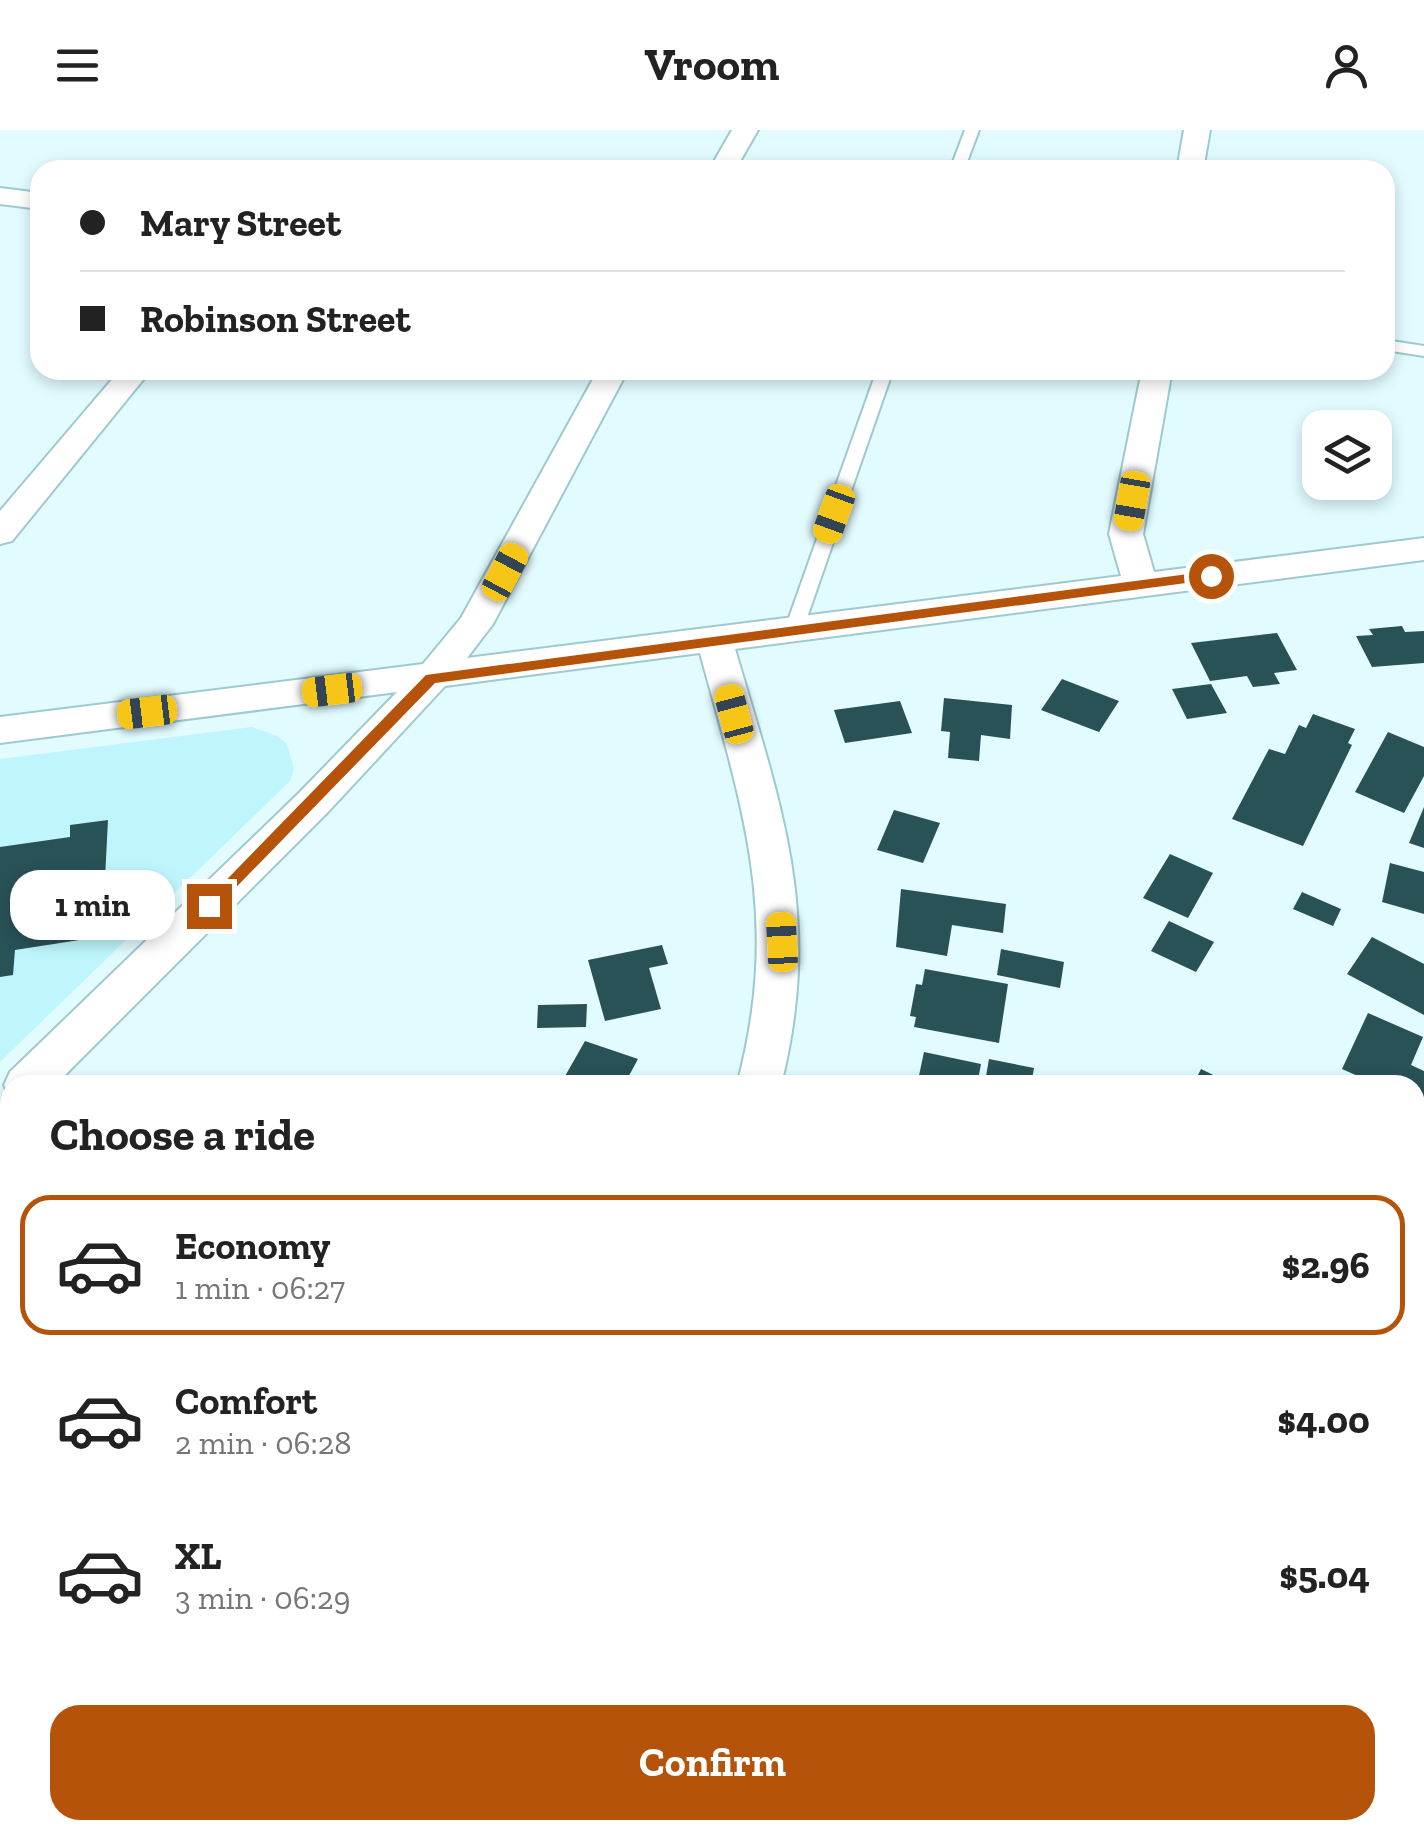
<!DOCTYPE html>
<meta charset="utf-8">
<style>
:root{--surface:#fff;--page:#f6f6f6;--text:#222;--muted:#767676;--line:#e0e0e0;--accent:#b45309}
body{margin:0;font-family:"Zilla Slab",serif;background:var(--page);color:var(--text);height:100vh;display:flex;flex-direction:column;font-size:38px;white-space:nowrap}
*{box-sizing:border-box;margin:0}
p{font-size:32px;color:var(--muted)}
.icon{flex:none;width:55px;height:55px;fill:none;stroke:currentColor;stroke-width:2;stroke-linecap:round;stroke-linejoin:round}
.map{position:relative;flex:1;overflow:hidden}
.details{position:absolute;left:0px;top:945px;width:1425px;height:765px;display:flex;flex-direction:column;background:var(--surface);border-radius:30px 30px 0 0;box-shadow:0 5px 15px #0003}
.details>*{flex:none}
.hud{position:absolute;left:30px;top:30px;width:1365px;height:220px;border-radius:30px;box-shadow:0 5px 15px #0003;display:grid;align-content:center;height:220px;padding:0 50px;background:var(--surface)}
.buttons{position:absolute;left:1302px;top:280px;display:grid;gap:20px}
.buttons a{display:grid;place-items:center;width:90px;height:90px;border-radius:20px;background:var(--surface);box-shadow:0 5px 15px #0003;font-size:50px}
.end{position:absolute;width:45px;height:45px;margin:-22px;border:12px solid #b45309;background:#fff;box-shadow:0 0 0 5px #fff}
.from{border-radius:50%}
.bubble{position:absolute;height:70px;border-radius:30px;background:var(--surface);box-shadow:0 5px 15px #0003;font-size:32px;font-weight:700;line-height:70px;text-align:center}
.car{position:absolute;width:30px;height:60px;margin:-30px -15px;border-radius:12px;box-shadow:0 0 8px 2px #0007;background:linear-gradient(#f5c518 24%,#345 0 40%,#f5c518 0 76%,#345 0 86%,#f5c518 0)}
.hud b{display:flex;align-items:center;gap:35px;height:95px;font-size:38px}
.hud b+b{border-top:2px solid var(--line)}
.hud i{width:25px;height:25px;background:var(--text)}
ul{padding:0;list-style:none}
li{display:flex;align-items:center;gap:30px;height:140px;margin:0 20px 15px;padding:0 30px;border:5px solid transparent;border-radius:30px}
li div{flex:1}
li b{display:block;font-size:38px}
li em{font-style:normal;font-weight:700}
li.on{border-color:var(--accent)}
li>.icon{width:90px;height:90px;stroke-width:1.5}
h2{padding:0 50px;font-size:45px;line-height:120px}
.button{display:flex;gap:20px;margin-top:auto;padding:20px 50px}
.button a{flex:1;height:115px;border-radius:30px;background:var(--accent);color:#fff;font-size:40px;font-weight:700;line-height:115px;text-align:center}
header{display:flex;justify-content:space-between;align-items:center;height:130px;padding:0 50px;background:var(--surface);font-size:45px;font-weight:700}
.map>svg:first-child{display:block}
.built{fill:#bff6fd}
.green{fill:#a0e3ec}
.building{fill:#295256}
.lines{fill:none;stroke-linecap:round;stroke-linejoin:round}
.lane-casing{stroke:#9ecacf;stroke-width:4}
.street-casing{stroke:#9ecacf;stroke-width:4}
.primary-casing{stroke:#d7dada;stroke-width:4}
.lane{fill:#fff;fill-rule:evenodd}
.street{fill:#fff;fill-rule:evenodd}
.primary{fill:#70cad2;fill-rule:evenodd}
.route{fill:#b45309}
</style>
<header><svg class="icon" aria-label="menu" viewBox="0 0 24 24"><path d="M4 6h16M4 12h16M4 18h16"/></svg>Vroom<svg class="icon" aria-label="person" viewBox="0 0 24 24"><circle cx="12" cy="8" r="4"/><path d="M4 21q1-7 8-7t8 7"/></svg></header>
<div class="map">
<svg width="1424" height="1710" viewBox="0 0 1424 1710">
<rect width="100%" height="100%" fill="#e1fbff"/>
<polygon class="built" points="252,597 278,606 287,614 294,639 290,651 0,932 0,629"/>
<polygon class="green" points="341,1700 812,1700 809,1710 334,1710"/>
<g class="building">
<polygon points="1402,496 1405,502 1424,501 1424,533 1372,537 1356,506 1373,505 1369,499"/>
<polygon points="1277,503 1297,540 1274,543 1280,554 1253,557 1247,546 1210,551 1191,513"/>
<polygon points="1062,549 1119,571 1099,602 1041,580"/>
<polygon points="1211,554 1227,583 1187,589 1172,559"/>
<polygon points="944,568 1012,575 1010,609 981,605 979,631 948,628 950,602 941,601"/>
<polygon points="900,571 912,603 845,613 834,580"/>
<polygon points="1313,584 1355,599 1348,613 1352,615 1303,716 1232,689 1269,619 1285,624 1299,595 1306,598"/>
<polygon points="1388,602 1424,617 1424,646 1404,683 1355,662"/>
<polygon points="1424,677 1424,718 1409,713"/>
<polygon points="894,680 940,693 923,733 877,720"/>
<polygon points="108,690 104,768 88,770 86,809 15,820 13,845 0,847 0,717 70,707 70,695"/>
<polygon points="1170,724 1213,743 1188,788 1143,768"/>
<polygon points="1390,733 1424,742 1424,784 1382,772"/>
<polygon points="901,759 1006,774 1003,803 952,795 947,826 896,817"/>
<polygon points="1302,762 1341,779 1333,796 1293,779"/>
<polygon points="1169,791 1214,812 1196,842 1151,821"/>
<polygon points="1372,807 1424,834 1424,885 1347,844"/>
<polygon points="662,815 668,834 649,838 661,879 605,891 588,830"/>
<polygon points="1001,819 1064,832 1060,858 997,845"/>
<polygon points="925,839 1008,854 999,913 914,897 916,887 910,886 916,854 922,855"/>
<polygon points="587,874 586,897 537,898 538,875"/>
<polygon points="1368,883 1423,907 1411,935 1424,941 1424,976 1415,972 1415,955 1378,955 1342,939"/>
<polygon points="585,911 638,929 624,955 560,955"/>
<polygon points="924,922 981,934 977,955 917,955"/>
<polygon points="989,929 1034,938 1031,955 985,952"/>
<polygon points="1201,939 1234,955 1193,955"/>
<polygon points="10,1103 10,1154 0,1147 0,1113"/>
<polygon points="0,1505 10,1512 10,1565 0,1558"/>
<polygon points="914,1700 952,1700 968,1710 909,1710"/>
<polygon points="995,1700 1096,1700 1113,1710 991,1710"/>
</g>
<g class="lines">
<g class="lane-casing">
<g id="lane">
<polygon points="965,0 979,0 964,40 950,40"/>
<polygon points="1385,210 1424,216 1424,226 1385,220"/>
<polygon points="877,240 893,240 803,499 794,505 787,503 785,499"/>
</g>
</g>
<g class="street-casing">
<g id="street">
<polygon points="732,0 758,0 735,40 709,40"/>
<polygon points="1184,0 1210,0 1203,40 1177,40"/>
<polygon points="0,58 40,63 40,79 0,74"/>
<polygon points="120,240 151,240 12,411 0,414 0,381"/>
<path d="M598,240H628L493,494L467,528L1121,446L1109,404L1142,240H1172L1143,404L1154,442L1424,408V430L735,519C782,679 823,786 781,955H737C781,789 744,683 700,523L445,556L327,683L55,955H10V968L4,955L10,942L299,663L397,562L0,613V587L423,534L461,488Z"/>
<polygon points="256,1700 319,1700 314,1710 252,1710"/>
</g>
</g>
<g class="primary-casing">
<g id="primary">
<polygon points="1424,1434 1424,1529 1415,1533 1415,1437"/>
<polygon points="1312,1700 1388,1700 1385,1710 1309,1710"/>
</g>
</g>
<use href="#lane" class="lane"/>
<use href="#street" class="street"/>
<use href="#primary" class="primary"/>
</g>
<polygon class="route" points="1211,441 1216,449 435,553 214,780 201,776 426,545"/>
</svg>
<div class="buttons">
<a><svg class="icon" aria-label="layers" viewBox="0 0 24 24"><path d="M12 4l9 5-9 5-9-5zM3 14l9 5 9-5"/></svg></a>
</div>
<i class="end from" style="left:1211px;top:446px"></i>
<i class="end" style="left:209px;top:776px"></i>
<div class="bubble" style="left:10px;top:740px;width:165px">1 min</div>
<i class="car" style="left:1132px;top:371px;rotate:190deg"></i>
<i class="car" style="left:834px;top:384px;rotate:200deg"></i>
<i class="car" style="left:505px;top:442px;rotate:28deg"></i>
<i class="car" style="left:332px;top:560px;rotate:263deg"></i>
<i class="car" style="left:147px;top:582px;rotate:263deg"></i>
<i class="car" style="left:734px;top:584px;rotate:345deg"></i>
<i class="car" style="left:782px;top:812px;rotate:357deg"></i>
<div class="hud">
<b><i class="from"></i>Mary Street</b>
<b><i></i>Robinson Street</b>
</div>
<section class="details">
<h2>Choose a ride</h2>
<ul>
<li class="on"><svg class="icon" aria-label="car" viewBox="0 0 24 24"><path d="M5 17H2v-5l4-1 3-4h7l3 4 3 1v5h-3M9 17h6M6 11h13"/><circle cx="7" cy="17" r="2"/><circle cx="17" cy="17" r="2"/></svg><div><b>Economy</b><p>1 min · 06:27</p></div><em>$2.96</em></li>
<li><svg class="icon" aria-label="car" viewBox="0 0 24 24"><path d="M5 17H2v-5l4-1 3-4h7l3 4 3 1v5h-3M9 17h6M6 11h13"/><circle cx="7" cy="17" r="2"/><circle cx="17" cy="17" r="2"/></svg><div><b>Comfort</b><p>2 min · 06:28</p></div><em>$4.00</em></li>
<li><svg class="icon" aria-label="car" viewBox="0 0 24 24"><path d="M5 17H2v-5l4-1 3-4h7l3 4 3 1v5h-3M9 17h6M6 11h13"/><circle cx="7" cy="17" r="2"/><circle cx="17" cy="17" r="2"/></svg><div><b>XL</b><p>3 min · 06:29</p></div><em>$5.04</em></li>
</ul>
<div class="button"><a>Confirm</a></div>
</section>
</div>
